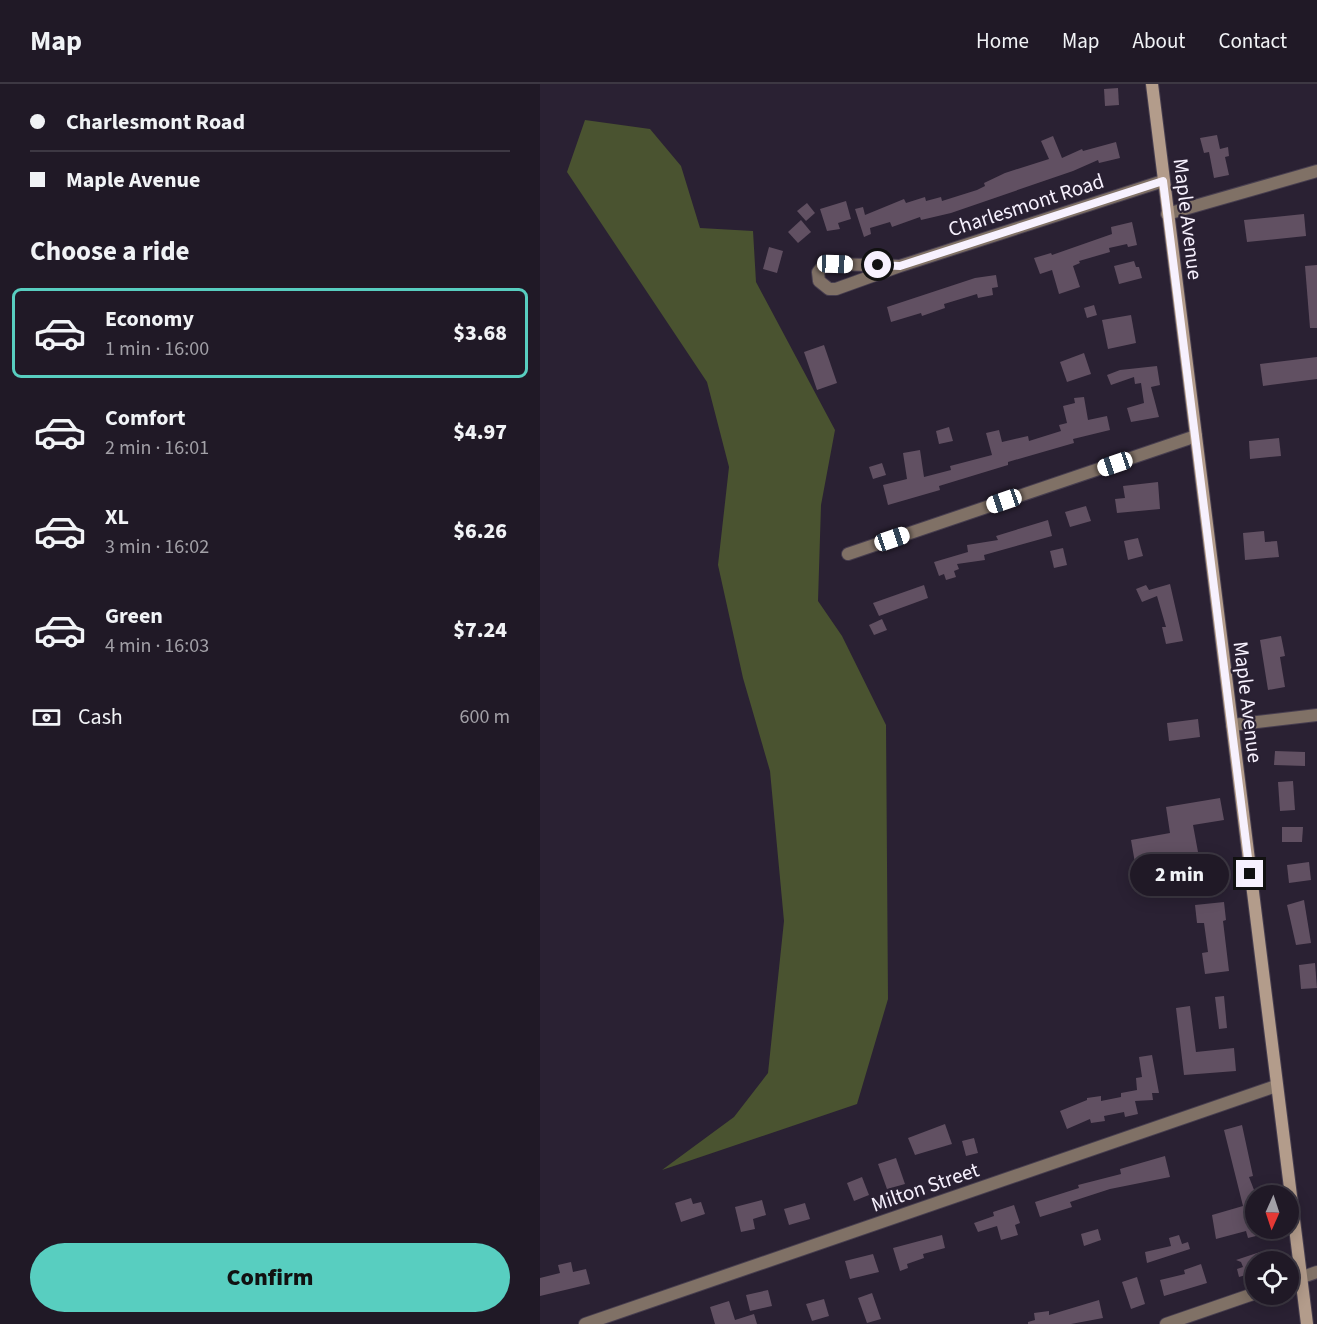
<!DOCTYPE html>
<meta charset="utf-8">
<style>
:root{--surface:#201926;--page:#28222e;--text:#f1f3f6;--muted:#a2a0a7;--line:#3d3843;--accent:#58cec0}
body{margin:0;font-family:"Source Sans 3",sans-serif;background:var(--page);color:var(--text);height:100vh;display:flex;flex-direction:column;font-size:22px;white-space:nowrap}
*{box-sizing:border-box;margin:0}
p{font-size:20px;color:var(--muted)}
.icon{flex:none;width:33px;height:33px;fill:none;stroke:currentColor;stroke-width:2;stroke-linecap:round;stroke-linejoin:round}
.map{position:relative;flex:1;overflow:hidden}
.sheet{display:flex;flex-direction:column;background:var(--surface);width:540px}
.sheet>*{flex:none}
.guide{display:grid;align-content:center;height:132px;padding:0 30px;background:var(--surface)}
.needle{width:39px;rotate:183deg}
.controls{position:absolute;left:705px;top:1101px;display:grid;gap:12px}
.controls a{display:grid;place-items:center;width:54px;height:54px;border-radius:50%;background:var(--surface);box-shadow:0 3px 15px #0003,0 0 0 2px var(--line);font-size:30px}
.end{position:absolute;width:27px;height:27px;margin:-14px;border:8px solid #f7f1fe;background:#111;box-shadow:0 0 0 3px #111}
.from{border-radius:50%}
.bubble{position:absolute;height:42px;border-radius:21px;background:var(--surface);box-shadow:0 3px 15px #0003,0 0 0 2px var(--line);font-size:20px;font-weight:800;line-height:42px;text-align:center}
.car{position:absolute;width:18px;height:36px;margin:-18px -9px;border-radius:8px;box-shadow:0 0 4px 2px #0007;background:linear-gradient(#fff 24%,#345 0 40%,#fff 0 76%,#345 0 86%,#fff 0)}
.guide b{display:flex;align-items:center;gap:21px;height:57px;font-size:22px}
.guide b+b{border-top:2px solid var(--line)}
.guide i{width:15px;height:15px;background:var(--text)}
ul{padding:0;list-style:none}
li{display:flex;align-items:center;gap:18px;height:90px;margin:0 12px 9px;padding:0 18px;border:3px solid transparent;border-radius:9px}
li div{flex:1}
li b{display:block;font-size:22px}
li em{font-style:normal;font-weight:800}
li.selected{border-color:var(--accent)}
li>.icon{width:54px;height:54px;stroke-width:1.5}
h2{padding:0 30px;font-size:27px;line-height:72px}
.pay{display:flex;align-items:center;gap:15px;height:66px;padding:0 30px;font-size:22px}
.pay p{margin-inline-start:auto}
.button{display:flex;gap:12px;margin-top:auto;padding:12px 30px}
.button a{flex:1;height:69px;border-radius:36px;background:var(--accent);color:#111;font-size:24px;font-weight:800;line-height:69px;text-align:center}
header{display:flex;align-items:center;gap:36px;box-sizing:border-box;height:84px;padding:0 30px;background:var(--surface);border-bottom:2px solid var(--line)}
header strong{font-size:28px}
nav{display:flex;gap:33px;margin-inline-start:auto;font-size:21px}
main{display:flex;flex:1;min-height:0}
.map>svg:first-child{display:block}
.forest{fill:#4a5330}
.building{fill:#615062}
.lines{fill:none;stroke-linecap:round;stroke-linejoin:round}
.street-casing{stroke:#473e4f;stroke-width:14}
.secondary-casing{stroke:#473e4f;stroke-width:14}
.street{stroke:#807166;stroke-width:12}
.secondary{stroke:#b39c8b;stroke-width:12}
.route{stroke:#f7f1fe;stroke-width:8}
.labels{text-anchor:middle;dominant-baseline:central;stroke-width:4.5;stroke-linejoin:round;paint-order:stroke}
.street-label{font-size:21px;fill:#f7f1fe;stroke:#2a2133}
</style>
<header>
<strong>Map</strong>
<nav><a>Home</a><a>Map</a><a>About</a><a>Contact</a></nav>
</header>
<main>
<section class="sheet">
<div class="guide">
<b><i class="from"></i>Charlesmont Road</b>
<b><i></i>Maple Avenue</b>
</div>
<h2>Choose a ride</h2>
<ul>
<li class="selected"><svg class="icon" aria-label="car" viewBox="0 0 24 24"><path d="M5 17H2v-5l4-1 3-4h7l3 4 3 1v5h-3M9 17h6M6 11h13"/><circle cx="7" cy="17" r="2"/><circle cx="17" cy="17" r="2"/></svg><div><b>Economy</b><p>1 min · 16:00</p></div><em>$3.68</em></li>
<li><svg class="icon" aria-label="car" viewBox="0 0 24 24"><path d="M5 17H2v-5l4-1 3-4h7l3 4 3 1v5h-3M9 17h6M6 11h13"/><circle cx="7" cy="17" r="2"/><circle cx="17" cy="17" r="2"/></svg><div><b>Comfort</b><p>2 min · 16:01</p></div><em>$4.97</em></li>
<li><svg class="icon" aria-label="car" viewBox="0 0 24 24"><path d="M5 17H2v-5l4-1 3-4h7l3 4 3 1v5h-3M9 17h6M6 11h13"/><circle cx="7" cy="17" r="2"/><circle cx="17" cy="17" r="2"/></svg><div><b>XL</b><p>3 min · 16:02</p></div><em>$6.26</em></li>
<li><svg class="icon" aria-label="car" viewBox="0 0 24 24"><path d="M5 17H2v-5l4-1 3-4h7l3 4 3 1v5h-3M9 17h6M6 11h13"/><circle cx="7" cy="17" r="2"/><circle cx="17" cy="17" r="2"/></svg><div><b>Green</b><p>4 min · 16:03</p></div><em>$7.24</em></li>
</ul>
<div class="pay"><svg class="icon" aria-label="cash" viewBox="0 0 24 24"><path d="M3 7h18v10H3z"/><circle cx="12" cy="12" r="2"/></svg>Cash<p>600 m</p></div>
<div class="button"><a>Confirm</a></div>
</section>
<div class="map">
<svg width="777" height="1240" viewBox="0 0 777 1240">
<rect width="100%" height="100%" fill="#2a2133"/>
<polygon class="forest" points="45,36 110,45 141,82 160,144 213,147 216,198 295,346 281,421 278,517 302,552 346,641 348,915 317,1020 122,1086 194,1033 228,989 244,837 230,687 203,594 178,481 189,383 167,298 27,88"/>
<g class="building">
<polygon points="578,4 579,21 565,22 564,5"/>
<polygon points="677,51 680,65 688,63 689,72 685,73 689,91 674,94 669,68 664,69 660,54"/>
<polygon points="513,52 522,74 542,65 543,67 576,58 580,74 559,79 558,76 533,87 411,129 381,136 380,133 352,143 350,138 330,144 331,150 324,153 315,125 323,123 325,131 364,115 366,119 385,113 386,117 401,113 402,117 437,106 445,102 444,99 465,89 509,75 501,57"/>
<polygon points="306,117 311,135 298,139 300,145 287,147 280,125"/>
<polygon points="267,119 275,129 266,137 257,127"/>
<polygon points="764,130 766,152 707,158 704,136"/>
<polygon points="261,136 271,148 258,159 248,148"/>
<polygon points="592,138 597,161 588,163 587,160 569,164 570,168 539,177 540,179 533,182 540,203 519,210 512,186 500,190 494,174 511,169 512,171 572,150 571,143"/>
<polygon points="229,163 243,167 237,189 223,185"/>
<polygon points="594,177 596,183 599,183 602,194 579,200 574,182"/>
<polygon points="777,181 777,244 770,244 765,182"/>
<polygon points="456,191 458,203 452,204 453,211 438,214 437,210 404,220 405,224 382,232 381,229 351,238 347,223 435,194"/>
<polygon points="554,221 557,231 547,234 544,224"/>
<polygon points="591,231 596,259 568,265 562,236"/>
<polygon points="284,261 297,299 277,306 264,268"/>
<polygon points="544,269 551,290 527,298 520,278"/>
<polygon points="777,273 777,295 723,302 720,280"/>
<polygon points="617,282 620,301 611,303 619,333 591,338 587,324 604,319 601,299 595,300 594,293 571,301 567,291 580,286"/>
<polygon points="544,313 548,336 567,332 570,346 533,355 534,359 468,378 468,381 399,402 400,406 348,421 343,401 367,395 363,369 380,366 384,393 411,386 410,382 452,371 446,349 459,346 462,358 488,352 489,357 521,347 519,341 527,339 523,322 535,319 534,314"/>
<polygon points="409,343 413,357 399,360 396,347"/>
<polygon points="739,354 741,372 710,375 709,357"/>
<polygon points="342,379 346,391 333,395 329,383"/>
<polygon points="618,398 620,425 577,429 575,415 585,414 583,402"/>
<polygon points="546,422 551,437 530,443 525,428"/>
<polygon points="508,436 512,452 444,471 445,476 417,480 419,485 414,487 416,493 406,496 404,490 399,492 394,478 428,468 427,461 458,456 456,452"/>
<polygon points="724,447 725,458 737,457 739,473 705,476 703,449"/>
<polygon points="598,454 603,472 588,476 584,457"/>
<polygon points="523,464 527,481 514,484 510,467"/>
<polygon points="630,500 643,557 626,560 622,543 626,543 617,512 602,518 596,505 606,501 609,506"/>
<polygon points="384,501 388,514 339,532 333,519"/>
<polygon points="342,535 347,546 334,551 329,541"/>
<polygon points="741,552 745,572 740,573 745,603 728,606 720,556"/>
<polygon points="658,635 660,653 629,657 627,639"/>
<polygon points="735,667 765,668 765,682 734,681"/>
<polygon points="753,697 755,726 740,727 738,698"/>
<polygon points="680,714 684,736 653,741 658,768 595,779 591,756 630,749 626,723"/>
<polygon points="742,743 763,743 762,758 742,758"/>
<polygon points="769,778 771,796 749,799 747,781"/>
<polygon points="764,816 771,859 756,861 747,821"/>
<polygon points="684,818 686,836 683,837 689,887 665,890 662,869 668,868 664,839 657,839 655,821"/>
<polygon points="775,879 777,904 761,905 759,881"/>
<polygon points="684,912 687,944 679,945 675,913"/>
<polygon points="650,922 656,968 694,964 696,987 644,991 636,924"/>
<polygon points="612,971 619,1009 612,1009 613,1016 595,1017 598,1030 585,1033 584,1028 564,1032 565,1037 551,1039 550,1035 527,1045 520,1027 547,1016 547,1014 561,1012 561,1017 581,1013 581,1009 597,1006 596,994 602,993 599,973"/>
<polygon points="405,1040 412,1060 375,1071 368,1054"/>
<polygon points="702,1041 713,1092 709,1093 716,1111 716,1152 708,1154 706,1147 676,1155 672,1131 703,1122 684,1046"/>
<polygon points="434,1054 438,1069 426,1072 422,1057"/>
<polygon points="625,1072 630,1093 570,1105 530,1118 532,1123 500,1133 495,1118 539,1104 538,1101 581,1090 580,1085"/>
<polygon points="356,1074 365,1100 347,1105 338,1080"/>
<polygon points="322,1093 329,1111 314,1117 307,1099"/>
<polygon points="151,1114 153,1120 161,1118 165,1130 141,1138 135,1119"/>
<polygon points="222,1116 226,1131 213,1135 215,1145 201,1148 195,1123"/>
<polygon points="265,1119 270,1135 249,1141 244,1125"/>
<polygon points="474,1121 480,1139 475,1141 478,1151 461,1156 457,1142 438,1148 434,1139 454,1132 453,1128"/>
<polygon points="558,1145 561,1156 544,1162 541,1150"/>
<polygon points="402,1151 405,1164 383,1170 384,1174 367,1180 368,1184 360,1187 353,1164"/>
<polygon points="639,1151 642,1160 648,1158 650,1165 607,1179 605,1168 631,1162 629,1154"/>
<polygon points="720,1168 724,1178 716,1178 716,1188 699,1193 697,1185 703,1183 701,1178 696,1176"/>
<polygon points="333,1170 339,1188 310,1195 305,1177"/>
<polygon points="31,1178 33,1188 46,1185 50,1200 0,1212 0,1194 20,1189 18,1181"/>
<polygon points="661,1180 667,1199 624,1212 620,1196 645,1190 644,1186"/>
<polygon points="597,1193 605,1220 591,1225 582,1198"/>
<polygon points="228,1206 232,1222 210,1227 206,1211"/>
<polygon points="332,1209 341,1235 327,1239 318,1214"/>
<polygon points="284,1215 289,1232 272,1237 266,1220"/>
<polygon points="559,1216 563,1234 531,1240 488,1240 488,1238 495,1236 494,1229 509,1227 509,1231"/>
<polygon points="189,1217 195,1236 214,1230 217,1240 175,1240 170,1223"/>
</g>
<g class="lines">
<g class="street-casing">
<g id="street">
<polyline points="627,130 777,87"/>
<polyline points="360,182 296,205 289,205 279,197 278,188 282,183 295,180 360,182 623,97"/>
<polyline points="308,470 656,352"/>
<polyline points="692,641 777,631"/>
<polyline points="748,1198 777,1188"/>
<polyline points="45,1240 736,1002"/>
<polyline points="626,1240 716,1209"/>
</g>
</g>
<g class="secondary-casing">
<polyline id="secondary" points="612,0 767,1240"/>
</g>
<use href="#street" class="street"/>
<use href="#secondary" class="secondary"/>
</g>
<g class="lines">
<polyline class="route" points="338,181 360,182 623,97 710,790"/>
</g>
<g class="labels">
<g class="street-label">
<text transform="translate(486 121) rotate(-18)">Charlesmont Road</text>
<text transform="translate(648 135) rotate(83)">Maple Avenue</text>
<text transform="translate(708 618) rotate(83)">Maple Avenue</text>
<text transform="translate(385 1103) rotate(-19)">Milton Street</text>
</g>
</g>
</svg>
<div class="controls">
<a><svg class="needle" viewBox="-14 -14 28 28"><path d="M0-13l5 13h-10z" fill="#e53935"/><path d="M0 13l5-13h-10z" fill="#a2a0a7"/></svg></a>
<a><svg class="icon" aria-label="locate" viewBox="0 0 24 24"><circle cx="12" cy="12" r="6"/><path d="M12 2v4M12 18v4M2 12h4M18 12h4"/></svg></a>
</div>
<i class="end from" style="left:338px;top:181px"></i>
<i class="end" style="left:710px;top:790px"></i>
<div class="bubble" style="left:590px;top:770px;width:99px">2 min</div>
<i class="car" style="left:295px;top:180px;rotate:92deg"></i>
<i class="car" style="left:575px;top:380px;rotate:251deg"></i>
<i class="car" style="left:464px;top:417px;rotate:251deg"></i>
<i class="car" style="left:352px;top:455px;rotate:71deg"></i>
</div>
</main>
